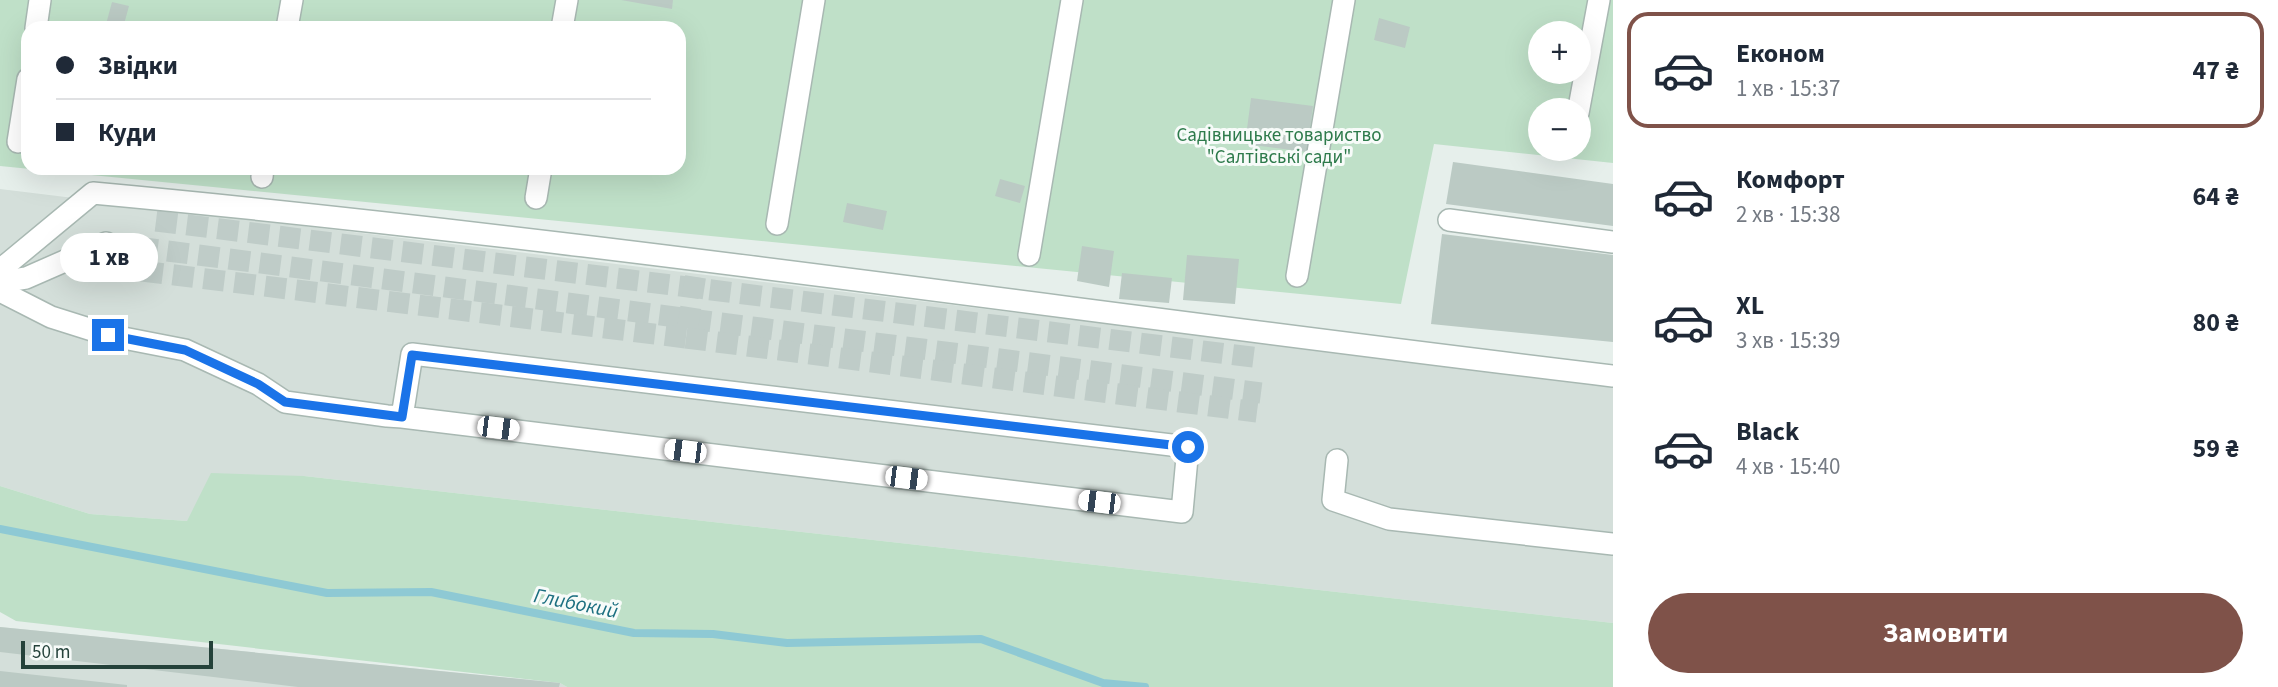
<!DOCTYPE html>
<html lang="uk">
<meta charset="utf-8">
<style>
:root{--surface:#fff;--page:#f2f2f3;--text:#1f2937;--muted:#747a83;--line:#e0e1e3;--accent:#7f5249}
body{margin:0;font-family:"Source Sans 3",sans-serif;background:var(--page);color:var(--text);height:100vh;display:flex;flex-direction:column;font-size:26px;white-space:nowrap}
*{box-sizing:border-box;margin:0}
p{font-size:23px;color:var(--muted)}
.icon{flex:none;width:38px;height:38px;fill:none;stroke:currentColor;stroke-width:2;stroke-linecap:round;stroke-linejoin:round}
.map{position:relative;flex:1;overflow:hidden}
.drawer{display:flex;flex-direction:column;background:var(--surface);width:665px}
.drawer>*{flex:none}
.top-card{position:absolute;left:21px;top:21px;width:665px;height:154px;border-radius:21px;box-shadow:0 7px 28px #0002;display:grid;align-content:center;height:154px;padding:0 35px;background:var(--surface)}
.tools{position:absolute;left:1528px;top:21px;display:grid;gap:14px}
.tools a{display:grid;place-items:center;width:63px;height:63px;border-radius:50%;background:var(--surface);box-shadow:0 7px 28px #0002;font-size:35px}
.scale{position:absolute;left:21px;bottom:18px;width:192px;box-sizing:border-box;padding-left:7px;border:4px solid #24423a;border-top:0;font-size:19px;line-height:24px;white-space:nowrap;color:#24423a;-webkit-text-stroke:5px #f7fbf9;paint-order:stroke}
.end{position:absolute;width:32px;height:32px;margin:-16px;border:9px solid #1a73e8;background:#fff;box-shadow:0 0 0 4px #fff}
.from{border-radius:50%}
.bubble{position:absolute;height:49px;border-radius:24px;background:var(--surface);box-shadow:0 7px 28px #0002;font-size:23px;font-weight:700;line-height:49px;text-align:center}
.car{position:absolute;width:21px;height:42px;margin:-21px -10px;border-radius:9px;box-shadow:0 0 5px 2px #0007;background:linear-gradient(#fff 24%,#345 0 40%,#fff 0 76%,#345 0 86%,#fff 0)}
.top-card b{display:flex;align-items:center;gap:24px;height:66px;font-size:26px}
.top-card b+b{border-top:2px solid var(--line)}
.top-card i{width:18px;height:18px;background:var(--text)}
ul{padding:12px 0 0;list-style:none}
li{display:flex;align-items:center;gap:21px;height:116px;margin:0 14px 10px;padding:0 21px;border:4px solid transparent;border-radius:21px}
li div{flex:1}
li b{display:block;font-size:26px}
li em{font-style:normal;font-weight:700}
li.on{border-color:var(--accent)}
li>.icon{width:63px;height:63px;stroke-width:1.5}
.cta{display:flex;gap:14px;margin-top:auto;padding:14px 35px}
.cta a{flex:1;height:80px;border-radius:42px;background:var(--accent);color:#fff;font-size:28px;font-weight:700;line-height:80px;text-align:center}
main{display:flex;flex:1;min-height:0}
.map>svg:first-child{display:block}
.built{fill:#d4dfda}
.green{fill:#bfe0c8;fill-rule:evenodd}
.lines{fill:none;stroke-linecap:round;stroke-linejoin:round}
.stream{stroke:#8ec9d4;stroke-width:8}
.building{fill:#bbcac4}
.minor-tunnel{stroke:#bfccc8;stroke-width:21;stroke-dasharray:21 10;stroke-linecap:butt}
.minor-casing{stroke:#a8b8b2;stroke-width:24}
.minor{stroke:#fff;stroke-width:21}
.route{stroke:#1a73e8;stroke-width:9}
.labels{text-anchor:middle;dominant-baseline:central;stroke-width:6;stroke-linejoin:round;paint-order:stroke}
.park-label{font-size:19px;fill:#2d7a4b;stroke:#f7fbf9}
.water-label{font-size:21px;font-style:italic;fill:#1c6f80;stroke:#f7fbf9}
</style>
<main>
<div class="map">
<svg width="1613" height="687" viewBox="0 0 1613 687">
<rect width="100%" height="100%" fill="#e6efeb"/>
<g class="built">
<polygon points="0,189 1282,345 1613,382 1613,623 304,476 187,521 90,514 0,486"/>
<polygon points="0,627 560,683 567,687 0,687"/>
</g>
<g class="green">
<path d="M0,0H1613V163L1434,144L1401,304L0,166ZM28,28H679V168H28ZM1540,33H1578V72H1540ZM1540,110H1578V149H1540Z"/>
<polygon points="211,473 304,476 1613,623 1613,687 567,687 560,683 16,621 0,612 0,486 90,514 187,521"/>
</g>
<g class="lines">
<polyline class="stream" points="0,529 327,593 431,592 634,633 713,634 787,643 981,639 1103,683 1145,687"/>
</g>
<g class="building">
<polygon points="621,0 673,0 672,9"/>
<polygon points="112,2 129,6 123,28 105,28"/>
<polygon points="1379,18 1410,27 1405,48 1374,40"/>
<polygon points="1251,98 1313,106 1307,152 1245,144"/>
<polygon points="1453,162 1613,184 1613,226 1446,204"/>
<polygon points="1000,179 1025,186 1020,203 995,196"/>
<polygon points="847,203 887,211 883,230 843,222"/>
<polygon points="1442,234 1613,255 1613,342 1431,324"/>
<polygon points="1082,246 1114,251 1109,287 1077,281"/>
<polygon points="1187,255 1239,259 1235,304 1183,300"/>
<polygon points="1122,273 1172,278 1169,303 1119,299"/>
<polygon points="0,627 560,683 559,687 298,687 0,652"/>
<polygon points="0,671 127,685 127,687 0,687"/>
</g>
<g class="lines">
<g class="minor-tunnel">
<polyline points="156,221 1260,358"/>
<polyline points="106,243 1261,393"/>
<polyline points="142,271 686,338 698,261"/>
<polyline points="686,338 1257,412"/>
</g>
<g class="minor-casing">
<g id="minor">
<polyline points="36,28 40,0"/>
<polyline points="287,28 292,0"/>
<polyline points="562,28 567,0"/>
<polyline points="1578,113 1599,0"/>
<polyline points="18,142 28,79"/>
<polyline points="262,177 263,168"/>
<polyline points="536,198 541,168"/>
<polyline points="1449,220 1613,242"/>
<polyline points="777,224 814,0"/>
<polyline points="1029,255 1072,0"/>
<path d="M0,270L93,193C601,240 1106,316 1613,376"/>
<polyline points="1297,276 1344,0"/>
<polyline points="0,282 26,278 106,243"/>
<polyline points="0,291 51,317 108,335 185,350 258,384 285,402 387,416 402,417 1182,512 1188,447 412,354 402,417"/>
<polyline points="1337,460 1333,500 1389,519 1613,544"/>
</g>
</g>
<use href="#minor" class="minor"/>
</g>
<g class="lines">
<polyline class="route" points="108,335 185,350 258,384 285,402 402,417 412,355 1188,447"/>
</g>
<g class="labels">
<g class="park-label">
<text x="1279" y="135">Садівницьке товариство<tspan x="1279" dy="22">"Салтівські сади"</tspan></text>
</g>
<g class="water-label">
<text transform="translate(576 603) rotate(11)">Глибокий</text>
</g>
</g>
</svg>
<div class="tools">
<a>+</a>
<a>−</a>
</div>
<div class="scale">50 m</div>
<i class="end from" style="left:1188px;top:447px"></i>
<i class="end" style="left:108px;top:335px"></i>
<div class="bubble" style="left:60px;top:233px;width:98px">1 хв</div>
<i class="car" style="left:498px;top:428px;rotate:97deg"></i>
<i class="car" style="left:685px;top:451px;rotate:277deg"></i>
<i class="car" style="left:906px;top:478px;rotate:97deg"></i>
<i class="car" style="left:1099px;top:502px;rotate:277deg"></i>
<div class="top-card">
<b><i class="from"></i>Звідки</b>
<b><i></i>Куди</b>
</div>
</div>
<section class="drawer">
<ul>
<li class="on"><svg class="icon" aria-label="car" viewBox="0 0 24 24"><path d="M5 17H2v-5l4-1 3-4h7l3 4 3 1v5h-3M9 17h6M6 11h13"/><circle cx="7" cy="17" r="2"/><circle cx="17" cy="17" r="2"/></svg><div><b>Економ</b><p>1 хв · 15:37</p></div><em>47 ₴</em></li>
<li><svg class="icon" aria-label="car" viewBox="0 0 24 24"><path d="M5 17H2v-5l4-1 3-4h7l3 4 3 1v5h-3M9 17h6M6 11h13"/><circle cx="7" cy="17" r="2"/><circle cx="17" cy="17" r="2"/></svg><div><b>Комфорт</b><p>2 хв · 15:38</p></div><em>64 ₴</em></li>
<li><svg class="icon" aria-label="car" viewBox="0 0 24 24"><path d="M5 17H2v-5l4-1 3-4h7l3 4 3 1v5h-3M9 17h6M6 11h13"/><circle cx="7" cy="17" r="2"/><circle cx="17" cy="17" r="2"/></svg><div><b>XL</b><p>3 хв · 15:39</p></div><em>80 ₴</em></li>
<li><svg class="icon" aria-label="car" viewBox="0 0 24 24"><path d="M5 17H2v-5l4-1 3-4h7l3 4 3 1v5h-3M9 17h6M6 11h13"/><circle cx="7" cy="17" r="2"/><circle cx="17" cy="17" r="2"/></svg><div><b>Black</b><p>4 хв · 15:40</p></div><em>59 ₴</em></li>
</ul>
<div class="cta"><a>Замовити</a></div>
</section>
</main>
